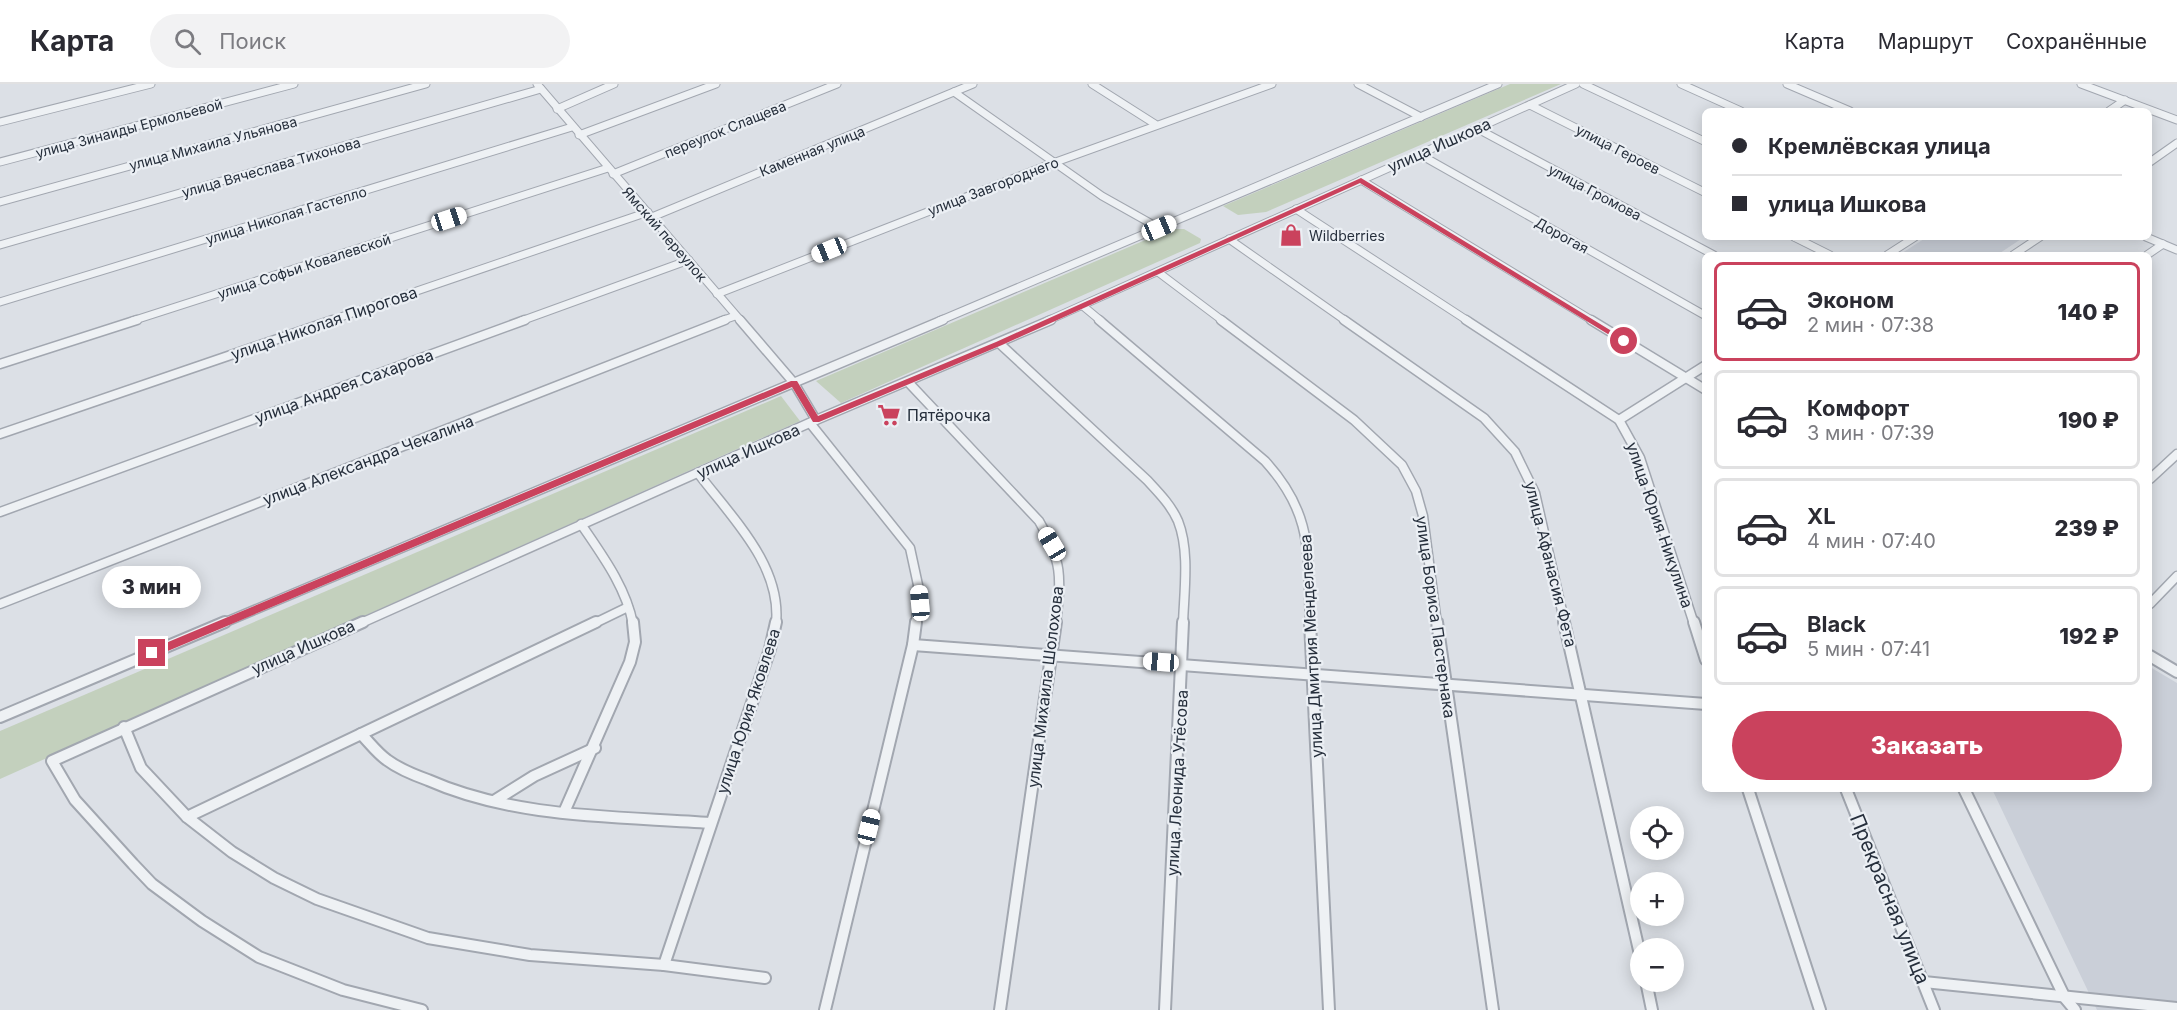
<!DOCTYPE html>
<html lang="ru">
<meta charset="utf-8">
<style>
:root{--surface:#fff;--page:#f2f2f3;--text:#2b2b33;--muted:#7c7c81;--line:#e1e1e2;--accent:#ca425d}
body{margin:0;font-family:Inter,sans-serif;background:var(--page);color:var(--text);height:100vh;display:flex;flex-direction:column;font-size:22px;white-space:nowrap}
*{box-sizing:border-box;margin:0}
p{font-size:20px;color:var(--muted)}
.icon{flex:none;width:33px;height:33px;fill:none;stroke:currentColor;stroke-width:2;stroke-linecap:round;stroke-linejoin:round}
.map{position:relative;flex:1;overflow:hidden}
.side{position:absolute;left:1702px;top:168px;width:450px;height:540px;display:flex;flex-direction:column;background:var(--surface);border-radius:9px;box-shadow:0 3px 15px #0003}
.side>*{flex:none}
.top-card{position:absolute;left:1702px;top:24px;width:450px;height:132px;border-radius:9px;box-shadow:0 3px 15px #0003;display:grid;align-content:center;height:132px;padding:0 30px;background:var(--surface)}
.tools{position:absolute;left:1630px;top:722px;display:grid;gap:12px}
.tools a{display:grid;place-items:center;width:54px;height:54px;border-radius:50%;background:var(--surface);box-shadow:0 3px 15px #0003;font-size:30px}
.end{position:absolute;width:27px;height:27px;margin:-14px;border:8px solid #ca425d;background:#fff;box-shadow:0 0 0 3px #fff}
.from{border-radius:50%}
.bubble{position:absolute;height:42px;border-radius:21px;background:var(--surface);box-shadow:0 3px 15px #0003;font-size:20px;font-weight:800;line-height:42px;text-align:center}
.car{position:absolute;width:18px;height:36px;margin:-18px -9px;border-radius:8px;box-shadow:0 0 4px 2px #0007;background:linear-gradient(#fff 24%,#345 0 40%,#fff 0 76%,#345 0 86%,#fff 0)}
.top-card b{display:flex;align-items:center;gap:21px;height:57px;font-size:22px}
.top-card b+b{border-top:2px solid var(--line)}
.top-card i{width:15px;height:15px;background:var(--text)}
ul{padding:10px 0 0;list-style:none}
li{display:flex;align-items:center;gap:18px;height:99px;margin:0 12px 9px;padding:0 18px;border:3px solid var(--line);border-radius:9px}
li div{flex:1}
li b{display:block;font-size:22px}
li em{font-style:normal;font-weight:800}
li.selected{border-color:var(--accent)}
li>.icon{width:54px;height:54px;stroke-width:1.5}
.action{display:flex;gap:12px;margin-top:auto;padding:12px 30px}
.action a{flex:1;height:69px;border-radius:36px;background:var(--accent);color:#fff;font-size:24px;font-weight:800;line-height:69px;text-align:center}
header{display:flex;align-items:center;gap:36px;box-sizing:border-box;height:84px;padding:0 30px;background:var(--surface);border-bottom:2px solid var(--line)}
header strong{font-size:28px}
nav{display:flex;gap:33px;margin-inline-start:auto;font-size:21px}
.search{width:420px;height:54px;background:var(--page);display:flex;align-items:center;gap:15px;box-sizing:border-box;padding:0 21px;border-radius:33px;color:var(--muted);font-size:22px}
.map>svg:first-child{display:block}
.built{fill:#cacfd8}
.green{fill:#c3d0bd}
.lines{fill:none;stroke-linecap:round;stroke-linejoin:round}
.street-far2-casing{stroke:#a2a7b0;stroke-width:9}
.street-far1-casing{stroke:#a2a7b0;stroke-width:11}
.street-casing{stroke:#a2a7b0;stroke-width:14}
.street-far2{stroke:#eef1f4;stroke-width:7}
.street-far1{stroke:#eef1f4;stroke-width:8}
.street{stroke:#eef1f4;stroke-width:10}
.route{fill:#ca425d}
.labels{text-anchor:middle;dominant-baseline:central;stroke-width:4.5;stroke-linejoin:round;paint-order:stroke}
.far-street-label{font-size:14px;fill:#262f3c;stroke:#ebeff4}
.far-poi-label{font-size:14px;fill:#262f3c;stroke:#ebeff4;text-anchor:start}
.street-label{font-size:16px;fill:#262f3c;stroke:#ebeff4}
.poi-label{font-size:16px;fill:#262f3c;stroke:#ebeff4;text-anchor:start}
.near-street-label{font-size:20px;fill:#262f3c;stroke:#ebeff4}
</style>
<header>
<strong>Карта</strong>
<div class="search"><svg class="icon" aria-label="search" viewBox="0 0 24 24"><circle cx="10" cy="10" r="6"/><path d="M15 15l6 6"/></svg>Поиск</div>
<nav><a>Карта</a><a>Маршрут</a><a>Сохранённые</a></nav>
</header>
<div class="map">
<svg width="2177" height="926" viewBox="0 0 2177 926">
<rect width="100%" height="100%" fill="#dce0e6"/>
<g class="built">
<polygon points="1927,153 2024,153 1997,171 1899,171"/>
<polygon points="2150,583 2177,599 2177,926 2097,926 1992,705 2150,705"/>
</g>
<g class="green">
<polygon points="1510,0 1561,0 1266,128 1238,131 1223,122"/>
<polygon points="1171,145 1184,145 1201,155 1200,159 841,319 816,297"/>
<polygon points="781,312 800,337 0,695 0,647"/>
</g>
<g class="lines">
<g class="street-far2-casing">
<g id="street-far2">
<polyline points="537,0 741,237"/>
<polyline points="1092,0 1155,40"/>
<polyline points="1358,0 1421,33"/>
<polyline points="1583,0 1706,58"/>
<polyline points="1681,0 1741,27"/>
<polyline points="1787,0 1850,27"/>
<polyline points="2081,0 2177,36"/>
<polyline points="954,8 1102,112 1159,144"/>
<polyline points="1530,21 1706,109"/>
<polyline points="557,25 614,0"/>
<polyline points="2109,27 2125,16"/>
<polyline points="0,38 151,0"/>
<polyline points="1476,44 1714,171"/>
<polyline points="579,51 716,0"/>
<polyline points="1419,70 1706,232"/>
<polyline points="0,78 294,0"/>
<polyline points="2150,78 2177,59"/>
<polyline points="613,90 837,0"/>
<polyline points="1361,96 1593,237"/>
<polyline points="0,118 426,0"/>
<polyline points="1296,125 1468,237"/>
<polyline points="652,133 973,0"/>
<polyline points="1794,153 1830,171"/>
<polyline points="2146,153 2177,166"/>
<polyline points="1229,155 1346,237"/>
<polyline points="0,161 541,5"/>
<polyline points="1887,171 1915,153"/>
<polyline points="2013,171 2040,153"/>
<polyline points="2147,171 2163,160"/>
<polyline points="1158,188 1223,237"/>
<polyline points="717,210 1053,79 1272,0"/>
<polyline points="0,218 572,43"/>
<polyline points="1083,222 1101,237"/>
<polyline points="132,237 608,84"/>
<polyline points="329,237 648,128"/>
<polyline points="521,237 689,176"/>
<polyline points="721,237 735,232"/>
<polyline points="939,237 1498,0"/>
<polyline points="1047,237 1576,0"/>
</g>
</g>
<g class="street-far1-casing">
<g id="street-far1">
<polyline points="740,236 794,299 816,336"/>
<path d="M1099,236L1265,377C1315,432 1307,471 1310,540"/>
<polyline points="1221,236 1354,336 1402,381 1416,407 1423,432 1437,540"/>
<polyline points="1344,236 1484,334 1515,368 1535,409 1565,540"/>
<polyline points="1466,236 1619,336"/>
<polyline points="1591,236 1706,306"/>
<path d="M999,259L1147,396C1159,409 1171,421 1178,437C1190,467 1184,508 1183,540"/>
<polyline points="0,280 137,236"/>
<path d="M909,299L1039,437C1063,479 1061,493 1056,540"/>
<polyline points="810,339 910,464 918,501 916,540"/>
<polyline points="0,350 333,236"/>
<path d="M698,389C731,433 782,481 776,540"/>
<polyline points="2150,395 2177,370"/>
<polyline points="0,428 525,236"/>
<path d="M581,440C602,471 626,503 633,540"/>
<polyline points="0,520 725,236"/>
<polyline points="2150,520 2177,492"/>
<polyline points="221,540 943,236"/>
<polyline points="359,540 816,336 1051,236"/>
<polyline points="593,540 628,523"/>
<polyline points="1694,540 1640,374 1619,336 1706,281"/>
</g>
</g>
<g class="street-casing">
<g id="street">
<polyline points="363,538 52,677 75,716 133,780 152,800 202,837 259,873 343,906 422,926"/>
<polyline points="1310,538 1329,926"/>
<polyline points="1437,538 1493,926"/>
<polyline points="1564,538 1641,875"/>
<polyline points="1694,538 1706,576"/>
<polyline points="913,561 1706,620"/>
<polyline points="2150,572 2177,588"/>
<polyline points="0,633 225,538"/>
<polyline points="124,643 141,684 187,733 232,768 274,794 317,815 428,854 530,871 664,881 765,894"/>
<path d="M361,650C369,658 377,669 387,676C399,685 414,691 428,696C516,735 617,732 711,739"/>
<polyline points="1748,705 1820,926"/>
<polyline points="1846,705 1934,926"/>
<polyline points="1964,705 2065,914 2075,926"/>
<polyline points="494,717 534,692 595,664"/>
<polyline points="565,726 630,578 635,558 633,538"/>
<polyline points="187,733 596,538"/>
<polyline points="664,881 770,565 776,538"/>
<polyline points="1646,897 1652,926"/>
<polyline points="1924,898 2177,924"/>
<polyline points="825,926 913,561 916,538"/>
<polyline points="1000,926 1056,538"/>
<polyline points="1165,926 1183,538"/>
</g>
</g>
<use href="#street-far2" class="street-far2"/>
<use href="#street-far1" class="street-far1"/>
<use href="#street" class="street"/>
</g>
<polygon class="route" points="1361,94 1628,257 1621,258 1360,99 1002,261 819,338 813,338 792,303 156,572 149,572 147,569 149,566 791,297 797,297 818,332 996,258"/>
<defs>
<g id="shop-bare" transform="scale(1.8)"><path d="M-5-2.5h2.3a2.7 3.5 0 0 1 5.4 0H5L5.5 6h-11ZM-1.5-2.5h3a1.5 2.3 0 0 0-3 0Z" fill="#ca425d" stroke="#ebeff4" stroke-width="2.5" paint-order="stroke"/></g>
<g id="supermarket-bare" transform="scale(1.8)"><path d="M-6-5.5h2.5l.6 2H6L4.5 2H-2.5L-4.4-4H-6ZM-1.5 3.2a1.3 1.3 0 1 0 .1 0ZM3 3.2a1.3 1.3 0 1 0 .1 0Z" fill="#ca425d" stroke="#ebeff4" stroke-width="2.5" paint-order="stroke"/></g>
</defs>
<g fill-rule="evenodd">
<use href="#shop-bare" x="1291" y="151"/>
<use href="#supermarket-bare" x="889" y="331"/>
</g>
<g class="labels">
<g class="far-street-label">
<text transform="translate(129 44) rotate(-15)">улица Зинаиды Ермольевой</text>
<text transform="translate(725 45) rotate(-22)">переулок Слащева</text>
<text transform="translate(213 59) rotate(-15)">улица Михаила Ульянова</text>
<text transform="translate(1618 65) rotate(27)">улица Героев</text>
<text transform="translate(812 67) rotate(-22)">Каменная улица</text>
<text transform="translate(271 83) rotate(-16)">улица Вячеслава Тихонова</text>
<text transform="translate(993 102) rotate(-21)">улица Завгороднего</text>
<text transform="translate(1595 108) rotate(28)">улица Громова</text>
<text transform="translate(286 131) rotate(-17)">улица Николая Гастелло</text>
<text transform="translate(665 150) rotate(49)">Ямский переулок</text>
<text transform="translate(1562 151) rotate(29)">Дорогая</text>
<text transform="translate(304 182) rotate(-18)">улица Софьи Ковалевской</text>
</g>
<g class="far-poi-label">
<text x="1309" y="151">Wildberries</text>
</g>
<g class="street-label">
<text transform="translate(1439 61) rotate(-24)">улица Ишкова</text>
<text transform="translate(324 239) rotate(-19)">улица Николая Пирогова</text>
<text transform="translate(344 302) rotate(-20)">улица Андрея Сахарова</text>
<text transform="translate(748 367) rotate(-24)">улица Ишкова</text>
<text transform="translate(368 376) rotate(-21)">улица Александра Чекалина</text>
<text transform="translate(1660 441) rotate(71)">улица Юрия Никулина</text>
<text transform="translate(1551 480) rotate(76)">улица Афанасия Фета</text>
<text transform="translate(1436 533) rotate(82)">улица Бориса Пастернака</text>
<text transform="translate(1311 562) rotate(-93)">улица Дмитрия Менделеева</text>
<text transform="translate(303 563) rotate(-24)">улица Ишкова</text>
<text transform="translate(1045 603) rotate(-83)">улица Михаила Шолохова</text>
<text transform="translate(748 627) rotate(-72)">улица Юрия Яковлева</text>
<text transform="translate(1177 699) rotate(-87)">улица Леонида Утёсова</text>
</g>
<g class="poi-label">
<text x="907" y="331">Пятёрочка</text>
</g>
<g class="near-street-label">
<text transform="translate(1890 815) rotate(68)">Прекрасная улица</text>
</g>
</g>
</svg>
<div class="tools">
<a><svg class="icon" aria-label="locate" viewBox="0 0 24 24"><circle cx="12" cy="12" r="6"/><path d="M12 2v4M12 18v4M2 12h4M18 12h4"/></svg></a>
<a>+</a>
<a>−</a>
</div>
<i class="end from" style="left:1624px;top:257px"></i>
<i class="end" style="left:152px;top:569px"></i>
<div class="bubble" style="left:102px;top:482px;width:99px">3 мин</div>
<i class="car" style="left:449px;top:135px;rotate:72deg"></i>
<i class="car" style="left:1159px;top:144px;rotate:67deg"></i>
<i class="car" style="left:829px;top:166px;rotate:248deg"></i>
<i class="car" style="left:1052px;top:460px;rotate:329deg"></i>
<i class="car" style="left:920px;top:519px;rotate:355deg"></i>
<i class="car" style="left:1161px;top:578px;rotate:274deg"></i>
<i class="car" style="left:869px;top:743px;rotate:14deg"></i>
<div class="top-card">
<b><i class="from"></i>Кремлёвская улица</b>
<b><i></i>улица Ишкова</b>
</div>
<section class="side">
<ul>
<li class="selected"><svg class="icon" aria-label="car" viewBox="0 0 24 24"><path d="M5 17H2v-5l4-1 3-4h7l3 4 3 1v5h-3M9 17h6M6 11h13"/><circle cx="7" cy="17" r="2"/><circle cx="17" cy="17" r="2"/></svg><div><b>Эконом</b><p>2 мин · 07:38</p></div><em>140 ₽</em></li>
<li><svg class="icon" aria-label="car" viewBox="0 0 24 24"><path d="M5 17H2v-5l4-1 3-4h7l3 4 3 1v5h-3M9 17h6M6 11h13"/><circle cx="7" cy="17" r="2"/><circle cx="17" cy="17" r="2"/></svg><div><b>Комфорт</b><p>3 мин · 07:39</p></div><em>190 ₽</em></li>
<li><svg class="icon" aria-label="car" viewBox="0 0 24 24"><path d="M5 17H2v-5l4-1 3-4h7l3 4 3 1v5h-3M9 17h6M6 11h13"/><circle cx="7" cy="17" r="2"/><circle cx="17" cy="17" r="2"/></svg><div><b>XL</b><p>4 мин · 07:40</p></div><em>239 ₽</em></li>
<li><svg class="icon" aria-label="car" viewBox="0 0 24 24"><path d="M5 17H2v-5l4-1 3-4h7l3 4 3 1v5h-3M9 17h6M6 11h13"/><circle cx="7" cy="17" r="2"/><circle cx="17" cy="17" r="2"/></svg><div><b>Black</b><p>5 мин · 07:41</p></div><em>192 ₽</em></li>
</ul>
<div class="action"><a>Заказать</a></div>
</section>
</div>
